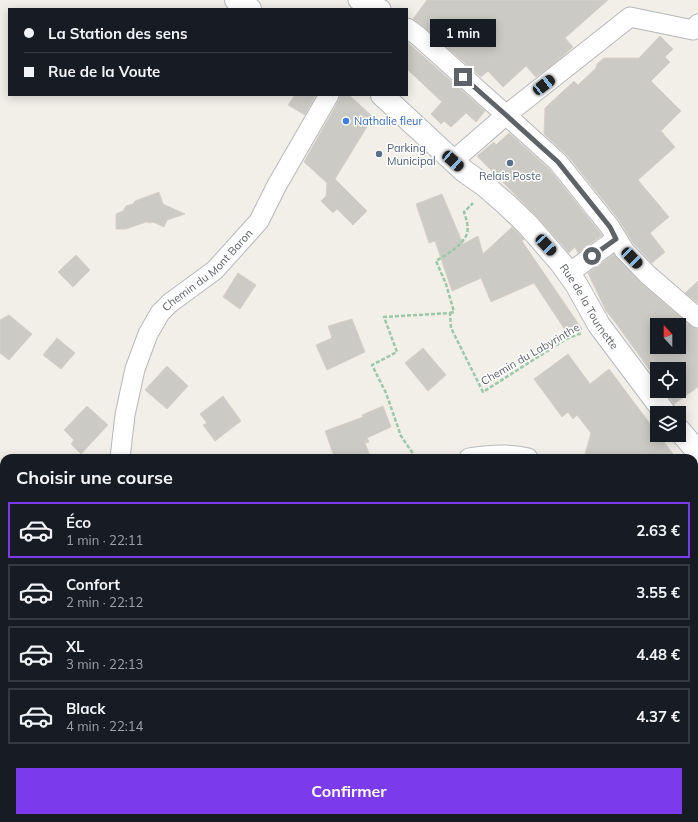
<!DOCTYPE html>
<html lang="fr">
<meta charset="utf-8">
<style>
:root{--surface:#171b24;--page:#20242c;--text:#f1f3f6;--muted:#9ea1a6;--line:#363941;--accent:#7c3aed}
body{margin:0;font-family:Mulish,sans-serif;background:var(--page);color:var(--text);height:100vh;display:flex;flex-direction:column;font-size:15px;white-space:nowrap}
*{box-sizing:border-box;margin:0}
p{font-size:13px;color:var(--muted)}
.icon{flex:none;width:22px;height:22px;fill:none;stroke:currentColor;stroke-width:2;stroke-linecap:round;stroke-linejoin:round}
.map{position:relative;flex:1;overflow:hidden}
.panel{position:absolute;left:0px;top:454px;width:698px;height:368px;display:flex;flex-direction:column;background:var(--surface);border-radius:12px 12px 0 0;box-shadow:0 2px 10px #0003}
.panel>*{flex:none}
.guide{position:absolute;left:8px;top:8px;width:400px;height:88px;border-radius:0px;box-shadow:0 2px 10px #0003;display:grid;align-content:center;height:88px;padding:0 16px;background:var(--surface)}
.needle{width:26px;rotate:339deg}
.buttons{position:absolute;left:650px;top:318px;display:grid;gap:8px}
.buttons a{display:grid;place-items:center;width:36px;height:36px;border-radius:0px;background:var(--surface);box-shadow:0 2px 10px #0003;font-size:20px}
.end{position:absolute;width:18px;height:18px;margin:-9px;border:5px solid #5f6368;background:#fff;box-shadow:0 0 0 2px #fff}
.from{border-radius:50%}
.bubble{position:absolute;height:28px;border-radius:0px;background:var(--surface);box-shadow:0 2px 10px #0003;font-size:13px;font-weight:700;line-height:28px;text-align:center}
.car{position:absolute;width:12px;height:24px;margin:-12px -6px;border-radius:5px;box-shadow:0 0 3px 1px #0007;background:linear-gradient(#222 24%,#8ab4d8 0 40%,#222 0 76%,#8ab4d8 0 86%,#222 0)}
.guide b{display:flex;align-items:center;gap:14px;height:38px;font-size:15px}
.guide b+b{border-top:1px solid var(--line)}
.guide i{width:10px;height:10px;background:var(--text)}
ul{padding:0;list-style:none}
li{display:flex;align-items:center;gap:12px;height:56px;margin:0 8px 6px;padding:0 8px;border:2px solid var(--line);border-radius:0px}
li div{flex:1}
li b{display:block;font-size:15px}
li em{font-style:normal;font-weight:700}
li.active{border-color:var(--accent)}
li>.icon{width:36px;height:36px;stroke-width:1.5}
h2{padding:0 16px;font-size:18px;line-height:48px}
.primary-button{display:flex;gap:8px;margin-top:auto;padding:8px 16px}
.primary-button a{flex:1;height:46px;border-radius:0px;background:var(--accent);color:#fff;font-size:16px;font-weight:700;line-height:46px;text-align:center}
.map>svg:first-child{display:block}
.building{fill:#cccac5;stroke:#d6d1c6;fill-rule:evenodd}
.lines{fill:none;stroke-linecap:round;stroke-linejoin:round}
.service-casing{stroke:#b5b8bc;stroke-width:11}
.minor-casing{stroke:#b5b8bc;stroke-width:21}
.secondary-casing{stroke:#b6babf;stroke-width:24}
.path{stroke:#9cc7a9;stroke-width:2.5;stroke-dasharray:4 2;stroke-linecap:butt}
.service{stroke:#fff;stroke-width:9}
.minor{stroke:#fff;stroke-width:19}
.secondary{stroke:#fff;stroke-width:22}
.route{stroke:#5f6368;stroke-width:5}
.shop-dot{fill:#3f7fe0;stroke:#fff;stroke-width:1.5}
.service-dot{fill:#5c6f8a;stroke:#fff;stroke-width:1.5}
.labels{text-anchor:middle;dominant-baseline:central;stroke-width:3;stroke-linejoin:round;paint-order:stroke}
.shop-label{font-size:11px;fill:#366cbe;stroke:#fff;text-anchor:start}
.service-label{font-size:11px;fill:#4e5e75;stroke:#fff;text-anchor:start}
.street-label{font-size:11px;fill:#5f6368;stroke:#fff}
</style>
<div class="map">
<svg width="698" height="822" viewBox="0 0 698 822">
<rect width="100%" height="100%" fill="#f1efe8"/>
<g class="building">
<polygon points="427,0 608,0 565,38 573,47 550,67 536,77 526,66 503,87 488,71 481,77 425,28 413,19"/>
<polygon points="660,36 673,49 665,57 670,62 651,81 681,111 661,131 675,147 638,180 669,217 650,233 665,252 652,263 633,243 619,220 567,155 544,134 545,108 574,81 578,85 596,68 597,64 604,58 639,58"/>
<polygon points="407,42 485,111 476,122 466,113 451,127 444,121 441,124 431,114 442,102 407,69"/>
<polygon points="295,95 316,95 305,115 288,105"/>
<polygon points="340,95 349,95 373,117 335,179 367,211 353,225 337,209 333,213 321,201 326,196 327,183 304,162 339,100"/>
<polygon points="509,133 550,170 602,235 578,253 575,247 569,253 537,217 477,156 494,142 496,145"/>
<polygon points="159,192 163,204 185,214 167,220 164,227 153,222 150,223 146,222 126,229 116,229 116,214 123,211 126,206 133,204 135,201"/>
<polygon points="442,194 463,244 478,236 483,254 512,227 524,239 522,241 582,329 569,336 534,283 491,302 481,278 452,291 435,241 429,243 416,204"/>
<path d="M614,254L641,283L691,326L696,329H698V387L674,404L665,391H679V369H657V380L615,322L606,311L588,273ZM657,325H679V347H657Z"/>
<polygon points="76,255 90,270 73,287 58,272"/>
<polygon points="238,273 256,285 240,309 223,297"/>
<polygon points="698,281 698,303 685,293"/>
<polygon points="9,315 32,334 9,360 0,353 0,320"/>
<polygon points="352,319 365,352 327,370 316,345 332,338 328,326"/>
<polygon points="57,338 75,353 61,369 43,355"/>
<polygon points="423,348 446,375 428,391 405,363"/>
<polygon points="568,354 590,384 609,369 657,433 657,435 659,435 676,458 584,458 591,433 577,415 573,419 568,412 562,417 534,379"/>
<polygon points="167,366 188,386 167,409 145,390"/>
<polygon points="223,396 241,421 215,441 203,425 207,423 200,414"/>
<polygon points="87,406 108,425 81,454 71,444 74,440 64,430"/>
<polygon points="383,406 391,427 367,438 369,442 365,443 371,458 342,458 341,454 334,456 325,431 363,417 362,415"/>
</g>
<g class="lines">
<g class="service-casing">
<g id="service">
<polyline points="694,581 698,586"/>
<path d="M698,680C696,686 696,693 698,699"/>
<polyline points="694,755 698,760"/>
</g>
</g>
<g class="minor-casing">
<g id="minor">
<polyline points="358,0 381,9"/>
<polyline points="407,28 418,36 506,115 558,162 610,227 624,250 648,275 698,318"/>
<polyline points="453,161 506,115 630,17 693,30 698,24"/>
<polyline points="569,273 616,239"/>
<path id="s1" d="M120,458L125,415L135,369L148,334L160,313L170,303L215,270L259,221L277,185L329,95"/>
<path d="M469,458C488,455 509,453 528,458"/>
<polyline points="0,553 4,559"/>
<polyline points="0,798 4,794"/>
<polyline points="148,818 152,822"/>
</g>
</g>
<g class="secondary-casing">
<g id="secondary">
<polyline points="236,0 250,9"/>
<path id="s2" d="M382,95L464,171L484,185L506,204L528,225L554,255L561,263L576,284L599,325L665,413"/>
<polyline points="679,430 698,452"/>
<polyline points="694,497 698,508"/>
</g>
</g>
<g class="path">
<path d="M450,313L454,312L446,284L436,261C447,254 461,247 467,234C469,227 466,218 464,212L473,203"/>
<polyline points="416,458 401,436 386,393 372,365 397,352 384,317 450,313 451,328 483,392 566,339 582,333"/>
</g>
<use href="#service" class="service"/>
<use href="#minor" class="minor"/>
<use href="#secondary" class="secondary"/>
</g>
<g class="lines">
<polyline class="route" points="463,77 506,115 558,162 610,227 616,239 592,256"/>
</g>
<circle class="shop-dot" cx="346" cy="121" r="4"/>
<g class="service-dot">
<circle cx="379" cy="154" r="4"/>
<circle cx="510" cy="163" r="4"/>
</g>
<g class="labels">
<g class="shop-label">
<text x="354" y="121">Nathalie fleur</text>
</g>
<g class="service-label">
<text x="387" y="148">Parking<tspan x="387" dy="13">Municipal</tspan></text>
<text x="510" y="176" text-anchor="middle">Relais Poste</text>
</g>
<g class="street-label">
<text stroke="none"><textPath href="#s1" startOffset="216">Chemin du Mont Baron</textPath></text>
<text stroke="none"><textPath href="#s2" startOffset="298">Rue de la Tournette</textPath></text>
<text transform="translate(530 354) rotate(-30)">Chemin du Labyrinthe</text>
</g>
</g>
</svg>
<div class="buttons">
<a><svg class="needle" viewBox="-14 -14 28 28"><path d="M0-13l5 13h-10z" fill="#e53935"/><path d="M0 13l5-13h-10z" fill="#9ea1a6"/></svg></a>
<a><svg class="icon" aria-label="locate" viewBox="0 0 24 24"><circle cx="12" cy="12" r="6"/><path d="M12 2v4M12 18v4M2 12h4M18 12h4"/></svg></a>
<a><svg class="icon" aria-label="layers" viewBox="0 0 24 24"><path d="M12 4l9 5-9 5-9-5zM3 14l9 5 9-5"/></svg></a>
</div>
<i class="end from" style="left:592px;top:256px"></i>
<i class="end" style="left:463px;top:77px"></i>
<div class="bubble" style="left:430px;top:19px;width:66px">1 min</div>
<i class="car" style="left:544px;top:85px;rotate:52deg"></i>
<i class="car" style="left:453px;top:161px;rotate:132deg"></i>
<i class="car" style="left:546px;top:245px;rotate:137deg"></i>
<i class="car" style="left:632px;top:258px;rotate:136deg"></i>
<div class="guide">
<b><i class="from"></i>La Station des sens</b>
<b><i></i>Rue de la Voute</b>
</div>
<section class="panel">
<h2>Choisir une course</h2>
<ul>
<li class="active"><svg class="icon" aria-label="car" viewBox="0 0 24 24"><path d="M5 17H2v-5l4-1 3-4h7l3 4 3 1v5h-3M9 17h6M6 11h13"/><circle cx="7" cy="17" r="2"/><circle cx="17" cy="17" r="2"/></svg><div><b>Éco</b><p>1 min · 22:11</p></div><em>2.63 €</em></li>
<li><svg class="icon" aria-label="car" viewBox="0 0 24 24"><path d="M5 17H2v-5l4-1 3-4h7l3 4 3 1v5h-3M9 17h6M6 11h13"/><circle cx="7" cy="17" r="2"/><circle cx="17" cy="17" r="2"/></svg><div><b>Confort</b><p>2 min · 22:12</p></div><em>3.55 €</em></li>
<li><svg class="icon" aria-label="car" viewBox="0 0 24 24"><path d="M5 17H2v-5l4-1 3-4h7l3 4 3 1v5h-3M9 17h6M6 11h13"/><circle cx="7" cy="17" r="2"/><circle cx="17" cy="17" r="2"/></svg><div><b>XL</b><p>3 min · 22:13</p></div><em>4.48 €</em></li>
<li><svg class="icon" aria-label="car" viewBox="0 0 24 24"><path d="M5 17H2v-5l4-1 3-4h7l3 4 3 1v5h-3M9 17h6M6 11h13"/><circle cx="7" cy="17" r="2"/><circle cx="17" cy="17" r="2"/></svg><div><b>Black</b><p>4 min · 22:14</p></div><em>4.37 €</em></li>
</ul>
<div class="primary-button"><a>Confirmer</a></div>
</section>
</div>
